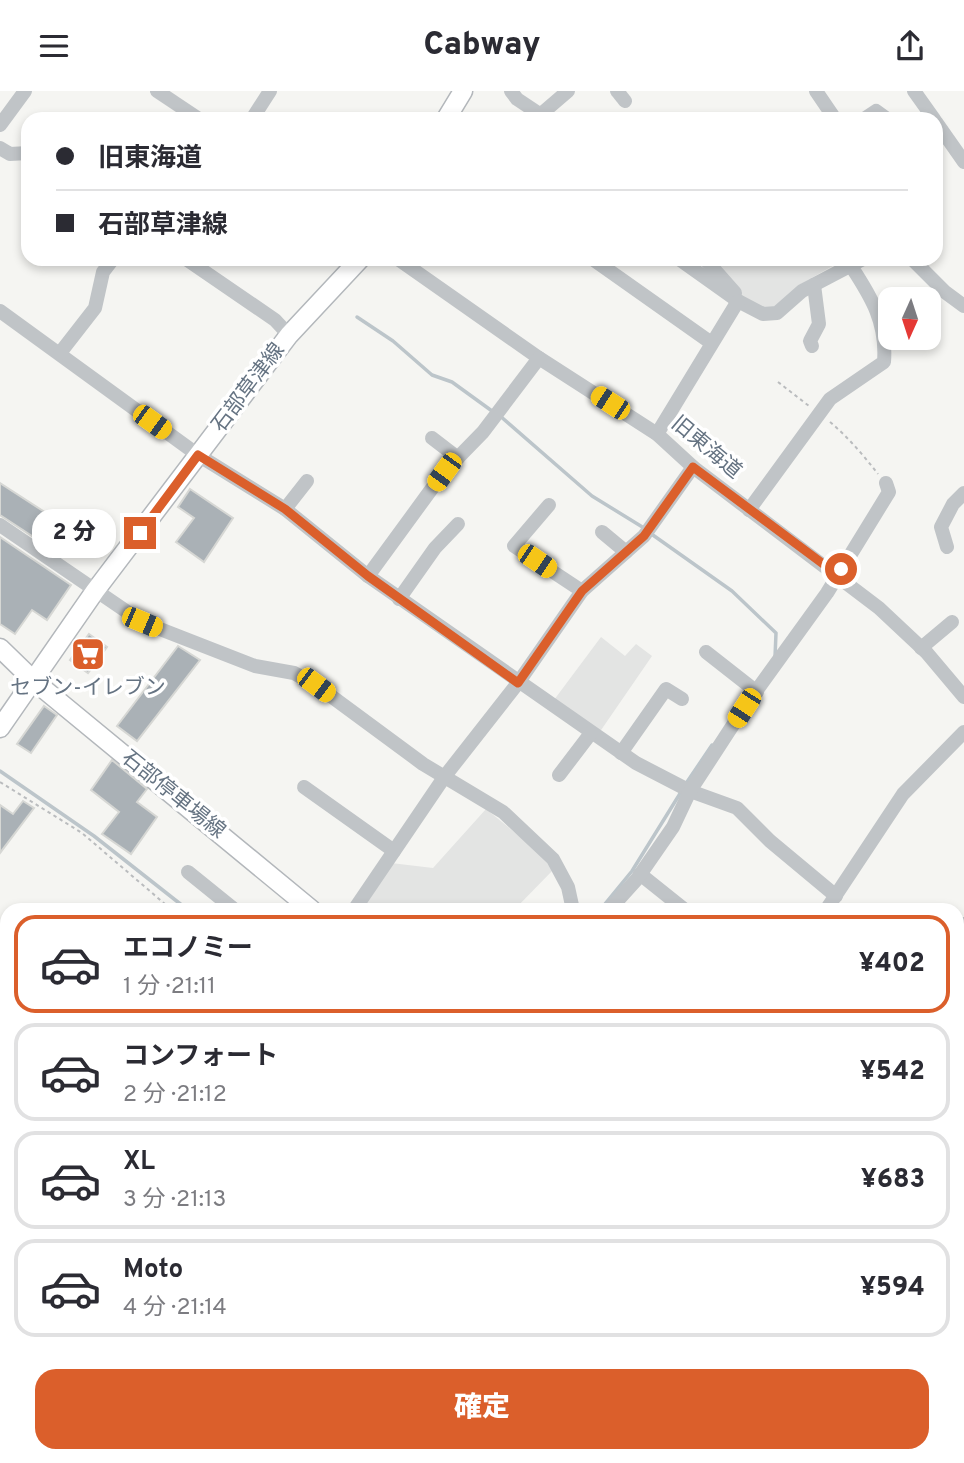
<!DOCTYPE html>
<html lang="ja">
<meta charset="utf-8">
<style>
:root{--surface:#fff;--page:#f7f7f7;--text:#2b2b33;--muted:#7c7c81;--line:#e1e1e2;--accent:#db5f2b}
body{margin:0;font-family:Overpass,"Noto Sans JP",sans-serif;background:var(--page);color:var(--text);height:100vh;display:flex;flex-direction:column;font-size:26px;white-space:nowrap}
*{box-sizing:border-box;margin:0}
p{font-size:23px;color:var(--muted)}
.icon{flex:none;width:38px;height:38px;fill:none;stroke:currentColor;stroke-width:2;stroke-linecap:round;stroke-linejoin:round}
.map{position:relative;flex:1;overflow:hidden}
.sheet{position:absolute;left:0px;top:812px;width:964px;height:560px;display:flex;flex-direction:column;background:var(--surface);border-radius:21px 21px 0 0;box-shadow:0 4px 10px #0003}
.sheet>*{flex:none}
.hud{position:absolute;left:21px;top:21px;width:922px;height:154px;border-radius:21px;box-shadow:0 4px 10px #0003;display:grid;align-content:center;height:154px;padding:0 35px;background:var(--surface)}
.needle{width:46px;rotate:183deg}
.buttons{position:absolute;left:878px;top:196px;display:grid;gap:14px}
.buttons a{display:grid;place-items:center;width:63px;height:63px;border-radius:14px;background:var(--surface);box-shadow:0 4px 10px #0003;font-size:35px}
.end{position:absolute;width:32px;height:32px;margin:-16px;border:9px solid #db5f2b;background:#fff;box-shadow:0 0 0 4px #fff}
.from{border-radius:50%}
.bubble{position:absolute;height:49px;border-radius:21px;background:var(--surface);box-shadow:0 4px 10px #0003;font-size:23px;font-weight:800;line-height:49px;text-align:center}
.car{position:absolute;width:21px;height:42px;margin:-21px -10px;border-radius:9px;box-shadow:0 0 5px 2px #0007;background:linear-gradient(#f5c518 24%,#345 0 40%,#f5c518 0 76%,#345 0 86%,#f5c518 0)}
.hud b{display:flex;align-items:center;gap:24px;height:66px;font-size:26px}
.hud b+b{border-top:2px solid var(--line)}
.hud i{width:18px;height:18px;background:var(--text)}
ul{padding:12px 0 0;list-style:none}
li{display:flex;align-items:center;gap:21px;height:98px;margin:0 14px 10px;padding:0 21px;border:4px solid var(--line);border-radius:21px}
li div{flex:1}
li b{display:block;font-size:26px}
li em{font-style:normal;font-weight:800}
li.current{border-color:var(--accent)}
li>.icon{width:63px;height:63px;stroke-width:1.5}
.primary-button{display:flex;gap:14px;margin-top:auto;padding:14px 35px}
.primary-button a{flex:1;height:80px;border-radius:21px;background:var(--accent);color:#fff;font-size:28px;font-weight:800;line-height:80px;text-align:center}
header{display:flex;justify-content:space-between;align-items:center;height:91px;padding:0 35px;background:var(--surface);font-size:32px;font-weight:800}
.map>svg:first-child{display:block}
.built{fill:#e3e4e3}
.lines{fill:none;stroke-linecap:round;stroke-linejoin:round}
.stream{stroke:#bcc5ca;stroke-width:3.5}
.building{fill:#aab1b6;stroke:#d6d7d4;stroke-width:2}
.major-casing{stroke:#b3b7bb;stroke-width:21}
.path{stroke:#babcbe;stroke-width:2;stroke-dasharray:3.5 3.5;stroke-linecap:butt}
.minor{stroke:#c0c4c7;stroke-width:14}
.major{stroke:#fff;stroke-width:18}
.rail-casing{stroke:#a3a8ae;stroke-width:6}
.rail{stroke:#fff;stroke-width:3.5;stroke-dasharray:10;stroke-linecap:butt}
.route{stroke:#db5f2b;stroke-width:9}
.labels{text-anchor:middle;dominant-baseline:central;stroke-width:7;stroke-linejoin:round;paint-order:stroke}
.street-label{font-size:21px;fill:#657382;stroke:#fff}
.poi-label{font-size:21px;fill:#657382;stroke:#fff}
</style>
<header><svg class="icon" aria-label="menu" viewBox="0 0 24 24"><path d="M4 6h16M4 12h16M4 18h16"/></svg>Cabway<svg class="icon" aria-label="share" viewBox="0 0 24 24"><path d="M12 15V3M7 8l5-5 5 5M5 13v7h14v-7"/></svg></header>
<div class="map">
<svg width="964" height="1372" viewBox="0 0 964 1372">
<rect width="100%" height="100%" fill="#f5f5f2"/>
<g class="built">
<polygon points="717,168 845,168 799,194 777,217 762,218 744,209 723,183"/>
<polygon points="601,546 625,565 636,553 652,565 599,642 554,609"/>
<polygon points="486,718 545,766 554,778 514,819 358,819 391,772 433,777"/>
<polygon points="957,845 964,853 964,934 960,939"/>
</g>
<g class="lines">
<g class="stream">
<polyline points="357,226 393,250 432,284 452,291 492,320"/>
<polyline points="499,324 592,405 644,437"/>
<polyline points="650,442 732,500 776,542 775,566"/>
<polyline points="0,680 94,745 188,819"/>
<polyline points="685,694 712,654"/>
<polyline points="600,819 632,780 681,701"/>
<polyline points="0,928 7,934"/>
<polyline points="669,1365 674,1372"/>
<polyline points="926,1372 930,1365"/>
</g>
</g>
<g class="building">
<polygon points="0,392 80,444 74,459 67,454 61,464 0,424"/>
<polygon points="190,398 233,427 204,471 176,451 194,427 178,416"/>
<polygon points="0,446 71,494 47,529 32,519 15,543 0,533"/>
<polygon points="89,543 107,556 88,582 70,569"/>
<polygon points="178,555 200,569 137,650 117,635"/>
<polygon points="44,615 57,624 31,662 17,653"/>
<polygon points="112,669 147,698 137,711 157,726 131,763 102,743 119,721 91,699"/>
<polygon points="23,710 34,717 0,762 0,714 13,723"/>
</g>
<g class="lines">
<g class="major-casing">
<g id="major">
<polyline points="446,28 463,0"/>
<polyline points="0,557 34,590 312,819"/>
<polyline points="0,637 95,500 289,244 360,168"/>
<polyline points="908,1365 912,1372"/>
</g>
</g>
<g class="path">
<polyline points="778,291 809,315"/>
<path d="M830,331C848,346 864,365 878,383"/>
<polyline points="0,691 82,742 172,819"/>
<polyline points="0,938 7,944"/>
<polyline points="0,1322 7,1314"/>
<polyline points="661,1365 666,1372"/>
<polyline points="346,1372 355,1365"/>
</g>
<g class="minor">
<polyline points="157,0 199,28"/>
<polyline points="511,0 517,8 547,28"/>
<polyline points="617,0 625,10"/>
<polyline points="816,0 835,28"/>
<polyline points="914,0 934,28"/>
<polyline points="540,24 568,0"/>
<polyline points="252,28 270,0"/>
<polyline points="864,28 876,20 887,28"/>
<polyline points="936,31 964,71"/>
<polyline points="0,34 25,0"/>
<polyline points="0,57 10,63 28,62"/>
<polyline points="186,168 275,229 289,244"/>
<polyline points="398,168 539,267 657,343 693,376 879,517 927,562 964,606"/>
<polyline points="679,168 738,210 763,223 777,222 802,200 863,168"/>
<polyline points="705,168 735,202"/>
<polyline points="912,168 945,201 964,215"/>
<polyline points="594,169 710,251"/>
<polyline points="0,220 198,364 285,418 368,485 636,672 690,700 737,717 770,750 836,805"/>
<polyline points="812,255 810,250 819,233 814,194"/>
<polyline points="60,262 95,217 103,181 113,168"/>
<polyline points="657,343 738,210"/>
<polyline points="432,347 458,367"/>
<polyline points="549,414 514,455 582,500"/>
<polyline points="285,418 307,390"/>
<path d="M749,419L830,308L884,271C887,232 872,207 851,175"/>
<polyline points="0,434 142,531 255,575 294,582 316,594 423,673 503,721 553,768 568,796 573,819"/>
<polyline points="602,441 626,461"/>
<polyline points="947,456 941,436 953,413 964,402"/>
<polyline points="368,485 444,381 483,341 539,267"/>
<polyline points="399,508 435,457 458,433"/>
<polyline points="921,557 952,531"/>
<polyline points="706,561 757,601"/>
<polyline points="621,662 666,598 682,608"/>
<polyline points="559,684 591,642"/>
<polyline points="304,696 394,760"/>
<polyline points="188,781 235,819"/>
<polyline points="640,783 685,819"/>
<polyline points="354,819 445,685 518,592 582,500 644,445 693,376"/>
<polyline points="609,819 637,788 673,736 690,700 744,617 827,502 889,401 886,392"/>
<polyline points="826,819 903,703 964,641"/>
<polyline points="957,838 964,833"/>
<polyline points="957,1019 964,1013"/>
<polyline points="957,1089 964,1095"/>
<polyline points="957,1207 964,1221"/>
<polyline points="957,1287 964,1271"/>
<polyline points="957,1347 964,1352"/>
<polyline points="494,1372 500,1365"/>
</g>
<use href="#major" class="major"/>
<g class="rail-casing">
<g id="rail">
<polyline points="0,1152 7,1157"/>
<polyline points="271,1365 280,1372"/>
</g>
</g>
<use href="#rail" class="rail"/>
</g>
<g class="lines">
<polyline class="route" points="140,442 198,364 285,418 368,485 518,592 582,500 644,445 693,376 838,484 841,478"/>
</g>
<defs>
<g id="supermarket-square" transform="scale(1.75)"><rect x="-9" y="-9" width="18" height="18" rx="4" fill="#db5f2b" stroke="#fff"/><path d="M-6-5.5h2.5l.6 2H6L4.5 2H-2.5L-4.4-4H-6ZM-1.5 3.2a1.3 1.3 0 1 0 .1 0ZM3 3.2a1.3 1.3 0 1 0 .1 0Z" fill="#fff"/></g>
</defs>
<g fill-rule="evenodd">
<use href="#supermarket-square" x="88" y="563"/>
</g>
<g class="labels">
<g class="street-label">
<text transform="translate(249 297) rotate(-53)">石部草津線</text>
<text transform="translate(706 357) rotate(40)">旧東海道</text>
<text transform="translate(173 704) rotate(39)">石部停車場線</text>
</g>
<g class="poi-label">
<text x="88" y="597">セブン-イレブン</text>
</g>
</g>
</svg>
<div class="buttons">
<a><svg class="needle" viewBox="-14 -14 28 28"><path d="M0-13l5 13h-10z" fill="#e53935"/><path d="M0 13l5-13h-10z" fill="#7c7c81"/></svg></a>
</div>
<i class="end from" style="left:841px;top:478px"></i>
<i class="end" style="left:140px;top:442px"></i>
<div class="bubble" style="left:32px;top:418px;width:84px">2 分</div>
<i class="car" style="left:610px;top:312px;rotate:303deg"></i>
<i class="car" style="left:152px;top:331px;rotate:126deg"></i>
<i class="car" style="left:444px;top:381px;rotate:216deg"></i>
<i class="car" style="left:537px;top:470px;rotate:124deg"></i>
<i class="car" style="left:142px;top:531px;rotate:113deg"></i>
<i class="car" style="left:316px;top:594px;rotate:127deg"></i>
<i class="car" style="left:744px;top:617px;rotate:213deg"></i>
<div class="hud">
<b><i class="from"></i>旧東海道</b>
<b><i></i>石部草津線</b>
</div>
<section class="sheet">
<ul>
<li class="current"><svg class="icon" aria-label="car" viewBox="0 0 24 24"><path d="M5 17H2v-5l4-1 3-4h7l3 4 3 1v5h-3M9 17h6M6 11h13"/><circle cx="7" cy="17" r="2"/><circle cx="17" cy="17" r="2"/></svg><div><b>エコノミー</b><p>1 分 · 21:11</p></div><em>¥402</em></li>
<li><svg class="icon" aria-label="car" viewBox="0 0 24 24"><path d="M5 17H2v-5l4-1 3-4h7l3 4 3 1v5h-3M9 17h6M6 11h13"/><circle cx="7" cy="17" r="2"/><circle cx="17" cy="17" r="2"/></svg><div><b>コンフォート</b><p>2 分 · 21:12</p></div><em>¥542</em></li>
<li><svg class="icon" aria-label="car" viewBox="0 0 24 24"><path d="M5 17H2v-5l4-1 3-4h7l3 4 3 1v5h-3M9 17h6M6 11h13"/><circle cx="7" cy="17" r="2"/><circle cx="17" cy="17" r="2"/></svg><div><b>XL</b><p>3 分 · 21:13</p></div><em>¥683</em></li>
<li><svg class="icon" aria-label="car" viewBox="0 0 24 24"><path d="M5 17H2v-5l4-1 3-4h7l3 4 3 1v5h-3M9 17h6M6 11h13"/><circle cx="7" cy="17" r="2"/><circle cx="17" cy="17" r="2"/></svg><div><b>Moto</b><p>4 分 · 21:14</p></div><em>¥594</em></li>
</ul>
<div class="primary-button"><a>確定</a></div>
</section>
</div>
